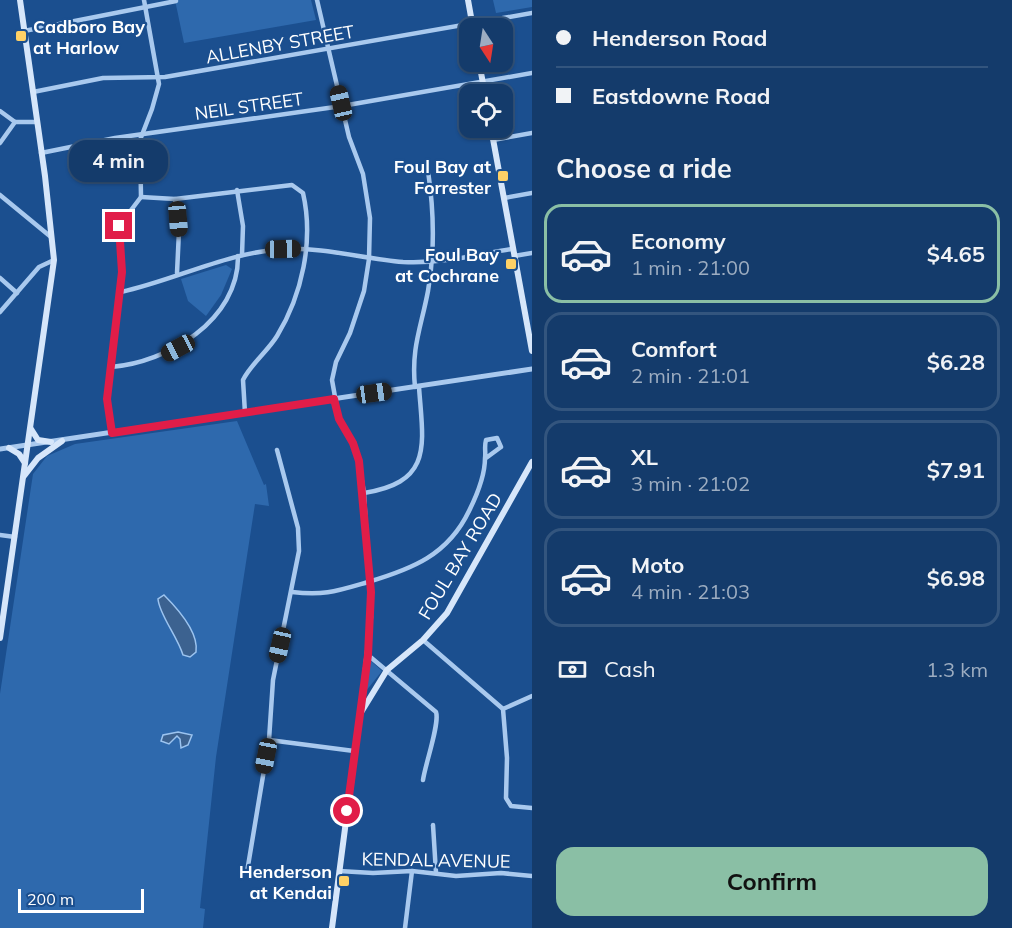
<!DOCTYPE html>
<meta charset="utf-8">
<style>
:root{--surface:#143b6b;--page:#1d4271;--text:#f1f3f6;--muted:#9dadc1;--line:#33557e;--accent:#8abfa5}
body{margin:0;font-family:Mulish,sans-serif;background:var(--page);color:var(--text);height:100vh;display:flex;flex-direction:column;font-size:22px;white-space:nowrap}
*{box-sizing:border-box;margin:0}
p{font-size:20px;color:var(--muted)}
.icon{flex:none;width:33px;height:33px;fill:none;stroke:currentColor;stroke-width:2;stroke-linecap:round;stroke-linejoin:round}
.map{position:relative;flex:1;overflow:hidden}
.details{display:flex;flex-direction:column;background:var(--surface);width:480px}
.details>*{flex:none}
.banner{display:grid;align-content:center;height:132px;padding:0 24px;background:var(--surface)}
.needle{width:39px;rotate:168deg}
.tools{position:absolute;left:459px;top:18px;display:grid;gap:12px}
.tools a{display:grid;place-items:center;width:54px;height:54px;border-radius:12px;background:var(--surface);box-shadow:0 2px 4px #0004,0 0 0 2px var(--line);font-size:30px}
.scale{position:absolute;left:18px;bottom:15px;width:126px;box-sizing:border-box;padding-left:6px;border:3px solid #fff;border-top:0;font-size:16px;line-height:21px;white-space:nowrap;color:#fff;-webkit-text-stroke:4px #1b4f8f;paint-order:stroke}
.end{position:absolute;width:27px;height:27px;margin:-14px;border:8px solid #e11d48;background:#fff;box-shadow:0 0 0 3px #fff}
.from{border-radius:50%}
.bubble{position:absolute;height:42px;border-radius:18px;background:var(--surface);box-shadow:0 2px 4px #0004,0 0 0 2px var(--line);font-size:20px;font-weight:700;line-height:42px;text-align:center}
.car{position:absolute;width:18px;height:36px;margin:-18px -9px;border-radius:8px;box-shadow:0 0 4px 2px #0007;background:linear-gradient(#222 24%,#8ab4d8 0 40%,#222 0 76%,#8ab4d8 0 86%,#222 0)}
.banner b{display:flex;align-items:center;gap:21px;height:57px;font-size:22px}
.banner b+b{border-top:2px solid var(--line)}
.banner i{width:15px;height:15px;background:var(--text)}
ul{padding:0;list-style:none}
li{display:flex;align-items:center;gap:18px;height:99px;margin:0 12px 9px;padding:0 12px;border:3px solid var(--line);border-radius:18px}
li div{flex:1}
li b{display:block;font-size:22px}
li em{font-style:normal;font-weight:700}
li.active{border-color:var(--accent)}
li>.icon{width:54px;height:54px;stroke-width:1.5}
h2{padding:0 24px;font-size:27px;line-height:72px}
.pay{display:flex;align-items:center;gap:15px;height:66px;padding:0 24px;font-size:22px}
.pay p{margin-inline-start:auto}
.cta{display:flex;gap:12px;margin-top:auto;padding:12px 24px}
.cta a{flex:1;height:69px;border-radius:18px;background:var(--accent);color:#111;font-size:24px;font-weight:700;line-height:69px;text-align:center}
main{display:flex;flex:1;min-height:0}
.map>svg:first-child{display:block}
.green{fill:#2e69ad}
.water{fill:#3c6290;stroke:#9cc4f0;stroke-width:1.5}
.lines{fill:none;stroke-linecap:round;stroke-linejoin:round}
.minor{stroke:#a9c9ee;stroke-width:4.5}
.tertiary{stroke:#a9c9ee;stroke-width:5}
.secondary{stroke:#d6e6fa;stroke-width:6}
.route{stroke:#e11d48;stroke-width:8}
.poi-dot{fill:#ffd166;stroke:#1b4f8f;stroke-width:2}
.labels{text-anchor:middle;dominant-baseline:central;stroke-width:4.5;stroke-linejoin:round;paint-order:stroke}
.poi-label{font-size:18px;font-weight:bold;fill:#fff;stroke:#1b4f8f;text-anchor:end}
.street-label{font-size:18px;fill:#fff;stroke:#1b4f8f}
</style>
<main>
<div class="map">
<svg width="532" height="928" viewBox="0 0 532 928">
<rect width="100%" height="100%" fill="#1b4f8f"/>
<g class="green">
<polygon points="175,0 311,0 316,20 184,43"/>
<polygon points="493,0 532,0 532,7 496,13"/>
<polygon points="226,265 232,269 221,295 206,316 188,301 181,279"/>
<polygon points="237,421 264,485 266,484 269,506 255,504 216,757 200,908 205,909 203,928 0,928 0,694 33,474 47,456 75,444"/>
<polygon points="371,661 382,671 366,691 369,662"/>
</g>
<g class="water">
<path d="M164,595C177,608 199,633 196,652L190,657L183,655C177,636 159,614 158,599Z"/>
<polygon points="178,732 192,735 188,745 181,748 180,739 177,736 169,744 161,741 163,735"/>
</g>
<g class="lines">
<g class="minor">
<polyline points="317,0 349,137 363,174 370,218 369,259 364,291 350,333 336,362 332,380 339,419 357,452 364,493 371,617 360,712"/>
<polyline points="24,31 176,1"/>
<polyline points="33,92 103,78 165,77 532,13"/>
<polyline points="0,111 15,122 36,122"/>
<polyline points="493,140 532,133"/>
<polyline points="0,143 15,122"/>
<polyline points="41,153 115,138 342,106 532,73"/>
<polyline points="237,190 243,226 242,255"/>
<polyline points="0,195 51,237"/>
<path d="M141,197L175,199L292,185L303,193C314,241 302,295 277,336C267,352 251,364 243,380L245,413"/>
<polyline points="504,198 532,193"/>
<polyline points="175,199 179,231 177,273"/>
<polyline points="514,256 532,253"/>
<polyline points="0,278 17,293"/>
<path d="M121,292C176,280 227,252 285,249C324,247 364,259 403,262C440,264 476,255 512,249"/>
<polyline points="0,312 39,267 54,260"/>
<path d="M111,367C167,363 239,320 238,256"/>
<path d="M415,387C411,348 421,328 428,291C435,251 434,211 428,171"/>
<polyline points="112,433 107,399 122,272 119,226 141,197 140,140 152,109 159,84 144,0"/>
<path d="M364,493C434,482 423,444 419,387"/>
<polyline points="0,535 15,537"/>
<path d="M292,592C324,596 337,591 368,582C412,569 448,555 469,511C477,495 485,476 485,458C486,452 484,447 486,440L497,438L501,447L486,458"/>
<polyline points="423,640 503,709"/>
<path d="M368,655L436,712C440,723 425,765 423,780"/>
<polyline points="532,696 503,709 507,758 506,798 511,806 532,808"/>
<polyline points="269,740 354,751"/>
<polyline points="433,825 436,873"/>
<polyline points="339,871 373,873 412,871 456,876 501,873 532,876"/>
<polyline points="247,872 269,740 273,680 299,551 298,528 277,450"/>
<polyline points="405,928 412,871"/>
</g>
<polyline class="tertiary" points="0,449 532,369"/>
<g class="secondary">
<polyline points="468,0 473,28"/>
<polyline points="479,62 485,94"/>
<polyline points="491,128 532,351"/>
<polyline points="31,429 38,440 51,442"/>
<polyline points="9,448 19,454 25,463"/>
<polyline points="24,476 38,458 62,441"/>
<polyline points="0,638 54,260 45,176 20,0"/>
<polyline points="332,928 360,714 387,670 423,640 447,613 532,462"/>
</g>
</g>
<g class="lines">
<polyline class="route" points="119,226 122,272 107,399 112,433 334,399 339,419 353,443 359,461 371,592 368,655 347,811"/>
</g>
<g class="poi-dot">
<rect x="15" y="30" width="12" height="12" rx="3"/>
<rect x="497" y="170" width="12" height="12" rx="3"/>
<rect x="505" y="258" width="12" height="12" rx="3"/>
<rect x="338" y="875" width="12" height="12" rx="3"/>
</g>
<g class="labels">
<g class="poi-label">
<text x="33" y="26" text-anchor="start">Cadboro Bay<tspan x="33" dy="21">at Harlow</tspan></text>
<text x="491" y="166">Foul Bay at<tspan x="491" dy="21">Forrester</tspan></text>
<text x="499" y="254">Foul Bay<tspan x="499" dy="21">at Cochrane</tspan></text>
<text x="332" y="871">Henderson<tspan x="332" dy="21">at Kendai</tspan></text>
</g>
<g class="street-label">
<text transform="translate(280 44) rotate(-10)">ALLENBY STREET</text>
<text transform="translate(249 106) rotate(-8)">NEIL STREET</text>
<text transform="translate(460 556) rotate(-59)">FOUL BAY ROAD</text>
<text transform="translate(436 860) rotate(1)">KENDAL AVENUE</text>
</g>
</g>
</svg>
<div class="tools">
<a><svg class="needle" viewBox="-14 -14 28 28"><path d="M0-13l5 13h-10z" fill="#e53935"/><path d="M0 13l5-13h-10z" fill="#9dadc1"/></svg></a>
<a><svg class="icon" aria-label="locate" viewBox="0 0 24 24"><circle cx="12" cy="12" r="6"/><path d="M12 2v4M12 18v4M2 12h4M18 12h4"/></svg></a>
</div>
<div class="scale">200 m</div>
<i class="end from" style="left:347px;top:811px"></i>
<i class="end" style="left:119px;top:226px"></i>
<div class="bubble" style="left:69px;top:140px;width:99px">4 min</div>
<i class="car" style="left:341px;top:103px;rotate:347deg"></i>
<i class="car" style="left:178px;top:219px;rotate:175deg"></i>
<i class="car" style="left:283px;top:249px;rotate:89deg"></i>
<i class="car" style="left:178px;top:348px;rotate:242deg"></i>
<i class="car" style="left:374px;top:393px;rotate:82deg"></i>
<i class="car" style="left:280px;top:645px;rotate:193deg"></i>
<i class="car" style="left:266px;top:756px;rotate:191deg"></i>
</div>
<section class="details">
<div class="banner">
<b><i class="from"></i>Henderson Road</b>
<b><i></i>Eastdowne Road</b>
</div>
<h2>Choose a ride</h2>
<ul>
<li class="active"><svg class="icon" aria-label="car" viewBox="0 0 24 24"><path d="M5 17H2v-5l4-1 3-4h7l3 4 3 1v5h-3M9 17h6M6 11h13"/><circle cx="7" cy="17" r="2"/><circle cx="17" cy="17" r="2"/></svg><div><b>Economy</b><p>1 min · 21:00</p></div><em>$4.65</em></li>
<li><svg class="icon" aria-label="car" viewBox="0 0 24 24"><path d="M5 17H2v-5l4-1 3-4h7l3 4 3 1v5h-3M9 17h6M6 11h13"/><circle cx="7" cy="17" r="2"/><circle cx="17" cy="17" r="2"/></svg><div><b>Comfort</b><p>2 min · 21:01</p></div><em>$6.28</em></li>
<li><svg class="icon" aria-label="car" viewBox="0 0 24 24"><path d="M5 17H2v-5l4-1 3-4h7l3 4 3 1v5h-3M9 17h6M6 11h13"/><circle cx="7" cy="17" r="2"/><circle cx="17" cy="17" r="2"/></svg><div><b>XL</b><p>3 min · 21:02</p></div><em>$7.91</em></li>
<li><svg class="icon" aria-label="car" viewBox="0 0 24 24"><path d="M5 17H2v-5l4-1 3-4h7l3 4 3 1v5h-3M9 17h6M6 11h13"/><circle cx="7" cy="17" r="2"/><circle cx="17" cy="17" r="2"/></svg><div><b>Moto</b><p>4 min · 21:03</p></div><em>$6.98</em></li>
</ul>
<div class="pay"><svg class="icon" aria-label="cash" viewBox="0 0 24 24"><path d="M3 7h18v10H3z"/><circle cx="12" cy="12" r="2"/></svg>Cash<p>1.3 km</p></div>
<div class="cta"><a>Confirm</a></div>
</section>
</main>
